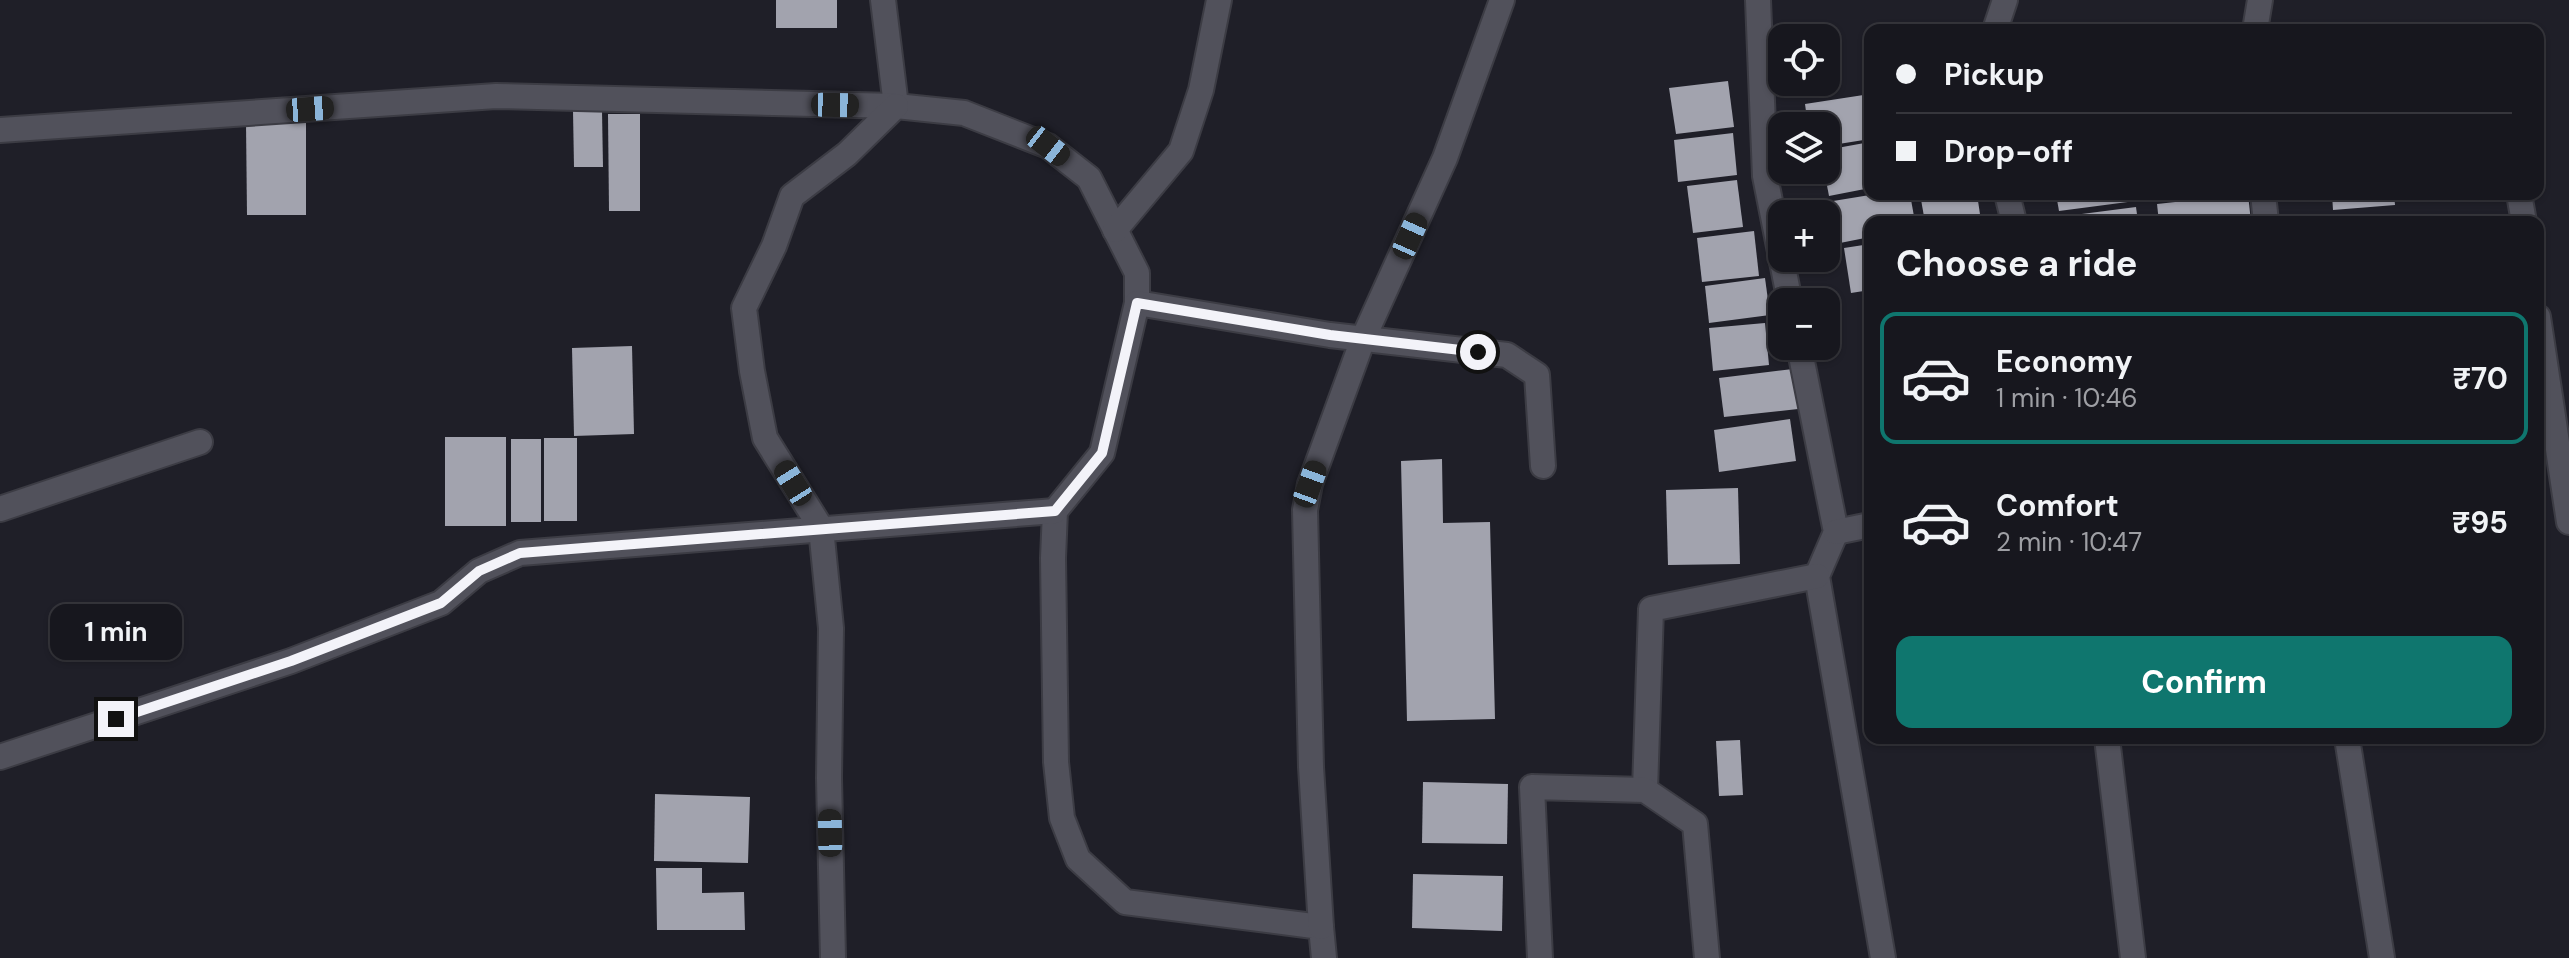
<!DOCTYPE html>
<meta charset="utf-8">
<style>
:root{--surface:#17171e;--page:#202027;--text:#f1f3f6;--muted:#9e9fa4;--line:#36363c;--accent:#0f766e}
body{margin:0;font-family:"DM Sans",sans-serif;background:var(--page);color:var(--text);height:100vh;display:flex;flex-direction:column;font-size:30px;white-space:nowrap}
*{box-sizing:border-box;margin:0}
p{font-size:26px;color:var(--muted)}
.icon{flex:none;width:44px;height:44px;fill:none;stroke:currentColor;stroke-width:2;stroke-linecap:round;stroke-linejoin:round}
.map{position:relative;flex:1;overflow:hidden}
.side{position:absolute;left:1864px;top:216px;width:680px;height:528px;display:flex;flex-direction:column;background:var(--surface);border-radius:16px;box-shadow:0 2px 6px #0004,0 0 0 2px var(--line)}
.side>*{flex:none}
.guide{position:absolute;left:1864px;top:24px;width:680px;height:176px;border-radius:16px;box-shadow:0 2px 6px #0004,0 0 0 2px var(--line);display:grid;align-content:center;height:176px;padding:0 32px;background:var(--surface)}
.fabs{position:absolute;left:1768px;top:24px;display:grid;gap:16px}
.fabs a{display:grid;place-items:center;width:72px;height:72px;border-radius:16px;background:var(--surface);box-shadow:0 2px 6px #0004,0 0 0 2px var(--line);font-size:40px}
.end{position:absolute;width:36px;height:36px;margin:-18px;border:10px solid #f3f3f9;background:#111;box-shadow:0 0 0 4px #111}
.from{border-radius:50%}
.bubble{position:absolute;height:56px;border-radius:16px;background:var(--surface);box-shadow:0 2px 6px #0004,0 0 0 2px var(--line);font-size:26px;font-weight:700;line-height:56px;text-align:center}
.car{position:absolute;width:24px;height:48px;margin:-24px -12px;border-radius:10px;box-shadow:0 0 6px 2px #0007;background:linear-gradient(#222 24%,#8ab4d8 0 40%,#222 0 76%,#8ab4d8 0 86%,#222 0)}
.guide b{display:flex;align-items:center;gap:28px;height:76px;font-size:30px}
.guide b+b{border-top:2px solid var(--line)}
.guide i{width:20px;height:20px;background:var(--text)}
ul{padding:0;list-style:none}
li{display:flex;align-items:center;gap:24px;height:132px;margin:0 16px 12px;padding:0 16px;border:4px solid transparent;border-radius:16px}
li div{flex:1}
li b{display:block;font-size:30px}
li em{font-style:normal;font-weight:700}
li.current{border-color:var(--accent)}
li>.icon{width:72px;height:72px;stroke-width:1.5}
h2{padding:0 32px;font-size:36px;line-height:96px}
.primary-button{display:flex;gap:16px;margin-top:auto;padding:16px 32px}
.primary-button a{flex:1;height:92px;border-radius:16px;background:var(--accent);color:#fff;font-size:32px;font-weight:700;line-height:92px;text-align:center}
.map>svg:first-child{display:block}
.building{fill:#a2a3ae}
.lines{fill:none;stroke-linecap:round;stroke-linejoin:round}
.street-casing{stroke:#3c3c44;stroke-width:28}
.street{stroke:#51515b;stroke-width:24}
.route{stroke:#f3f3f9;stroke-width:10}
</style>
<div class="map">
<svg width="2569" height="958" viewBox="0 0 2569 958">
<rect width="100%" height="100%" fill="#1f1f28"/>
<g class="building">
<rect x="776" y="0" width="61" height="28"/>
<polygon points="1728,81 1734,127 1676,134 1669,88"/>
<polygon points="1870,94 1870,139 1826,146 1826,126 1808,126 1805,104"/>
<polygon points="573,111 602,111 603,167 574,167"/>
<polygon points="608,114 640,114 640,211 609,211"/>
<polygon points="246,123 306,123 306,215 247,215"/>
<polygon points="1733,133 1737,175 1678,182 1674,140"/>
<polygon points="1870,142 1870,188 1829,196 1824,170 1826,150"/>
<polygon points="1737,180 1743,227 1693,233 1687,186"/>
<polygon points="1876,194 1910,194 1915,222 1870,222 1870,237 1835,244 1827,202"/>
<polygon points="1920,194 1977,194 1981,221 1925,222"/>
<polygon points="2056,194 2142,194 2143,200 2059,211"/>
<polygon points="2248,194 2251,222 2159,222 2157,204"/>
<polygon points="2332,194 2394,194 2395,205 2333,210"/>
<polygon points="2136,207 2138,222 2074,222 2074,215"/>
<polygon points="1754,231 1759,276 1702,282 1697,238"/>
<polygon points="1870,244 1870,290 1851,293 1844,248"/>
<polygon points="1765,278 1770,315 1709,323 1705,286"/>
<polygon points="1765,323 1769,365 1713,371 1709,328"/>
<polygon points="632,346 634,434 574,436 572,348"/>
<polygon points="1793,369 1798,409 1724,417 1719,378"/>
<polygon points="1790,419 1796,461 1719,472 1714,430"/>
<rect x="445" y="437" width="61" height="89"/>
<rect x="544" y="438" width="33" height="83"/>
<rect x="511" y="439" width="30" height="83"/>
<polygon points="1442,459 1443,523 1490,522 1495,719 1407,721 1401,461"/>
<polygon points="1738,488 1740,564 1668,565 1666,490"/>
<polygon points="1740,740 1743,795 1719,796 1716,741"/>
<polygon points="1423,782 1508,784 1507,844 1422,843"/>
<polygon points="655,794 750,797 748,863 654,861"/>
<polygon points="656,868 702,868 702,893 744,892 745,930 657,930"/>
<polygon points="1413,874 1503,876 1502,931 1412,928"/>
</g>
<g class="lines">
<g class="street-casing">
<g id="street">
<polyline points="883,0 896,106 964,113 1048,146 1089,178 1137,273 1137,303 1102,453 1055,511 1053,558 1056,762 1062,818 1078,859 1125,902 1321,927 1324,958"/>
<polyline points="1758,0 1765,176 1790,302"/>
<polyline points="1995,30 2005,0"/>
<polyline points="2255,30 2260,0"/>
<polyline points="0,130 496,96 896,106"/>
<polyline points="2007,194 2014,222"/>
<polyline points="2263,194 2266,222"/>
<polyline points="2519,194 2524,222"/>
<polyline points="1115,230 1181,151 1201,90 1219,0"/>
<polyline points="1137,303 1330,335 1507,355 1537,375 1543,466"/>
<polyline points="2538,317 2569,522"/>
<polyline points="1799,346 1836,532 1817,576 1883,958"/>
<polyline points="0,509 200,442"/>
<polyline points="1836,532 1870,525"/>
<polyline points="2107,738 2133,958"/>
<polyline points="2347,738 2382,958"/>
<polyline points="0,757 291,661 441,603 479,571 520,553 1055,511"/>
<polyline points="1645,790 1651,609 1817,576"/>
<polyline points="1321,927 1311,767 1305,510 1310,484 1363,339 1445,158 1502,0"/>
<polyline points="833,958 829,778 831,628 821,528 765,438 752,371 744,308 774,246 792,196 847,154 896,106"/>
<polyline points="1540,958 1532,787 1645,790 1695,824 1707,958"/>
</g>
</g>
<use href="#street" class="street"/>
</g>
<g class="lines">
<polyline class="route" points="116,719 291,661 441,603 479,571 520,553 1055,511 1102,453 1137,303 1330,335 1478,352"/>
</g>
</svg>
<div class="fabs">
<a><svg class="icon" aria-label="locate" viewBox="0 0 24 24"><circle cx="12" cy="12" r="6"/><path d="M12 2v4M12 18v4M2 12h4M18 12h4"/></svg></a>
<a><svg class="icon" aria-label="layers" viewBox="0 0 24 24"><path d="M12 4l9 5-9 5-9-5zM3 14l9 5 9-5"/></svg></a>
<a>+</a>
<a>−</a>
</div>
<i class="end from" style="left:1478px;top:352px"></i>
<i class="end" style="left:116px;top:719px"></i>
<div class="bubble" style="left:50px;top:604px;width:132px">1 min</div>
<i class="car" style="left:835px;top:105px;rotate:91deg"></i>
<i class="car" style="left:310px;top:109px;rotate:86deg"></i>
<i class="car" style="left:1048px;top:146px;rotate:128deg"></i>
<i class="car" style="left:1410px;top:236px;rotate:24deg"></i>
<i class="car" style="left:793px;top:483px;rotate:328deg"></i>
<i class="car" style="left:1310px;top:484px;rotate:20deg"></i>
<i class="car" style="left:830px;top:833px;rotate:359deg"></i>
<div class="guide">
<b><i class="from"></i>Pickup</b>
<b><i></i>Drop-off</b>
</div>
<section class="side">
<h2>Choose a ride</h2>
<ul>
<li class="current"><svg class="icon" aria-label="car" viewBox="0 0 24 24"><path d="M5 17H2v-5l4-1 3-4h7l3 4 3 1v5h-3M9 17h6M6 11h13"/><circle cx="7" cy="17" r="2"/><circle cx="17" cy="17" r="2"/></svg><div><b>Economy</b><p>1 min · 10:46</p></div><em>₹70</em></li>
<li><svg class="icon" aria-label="car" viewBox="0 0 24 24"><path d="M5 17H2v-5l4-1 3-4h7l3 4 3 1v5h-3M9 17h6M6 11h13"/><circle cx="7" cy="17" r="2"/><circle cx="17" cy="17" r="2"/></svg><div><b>Comfort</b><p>2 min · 10:47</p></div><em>₹95</em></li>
</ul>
<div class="primary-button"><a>Confirm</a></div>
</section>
</div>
